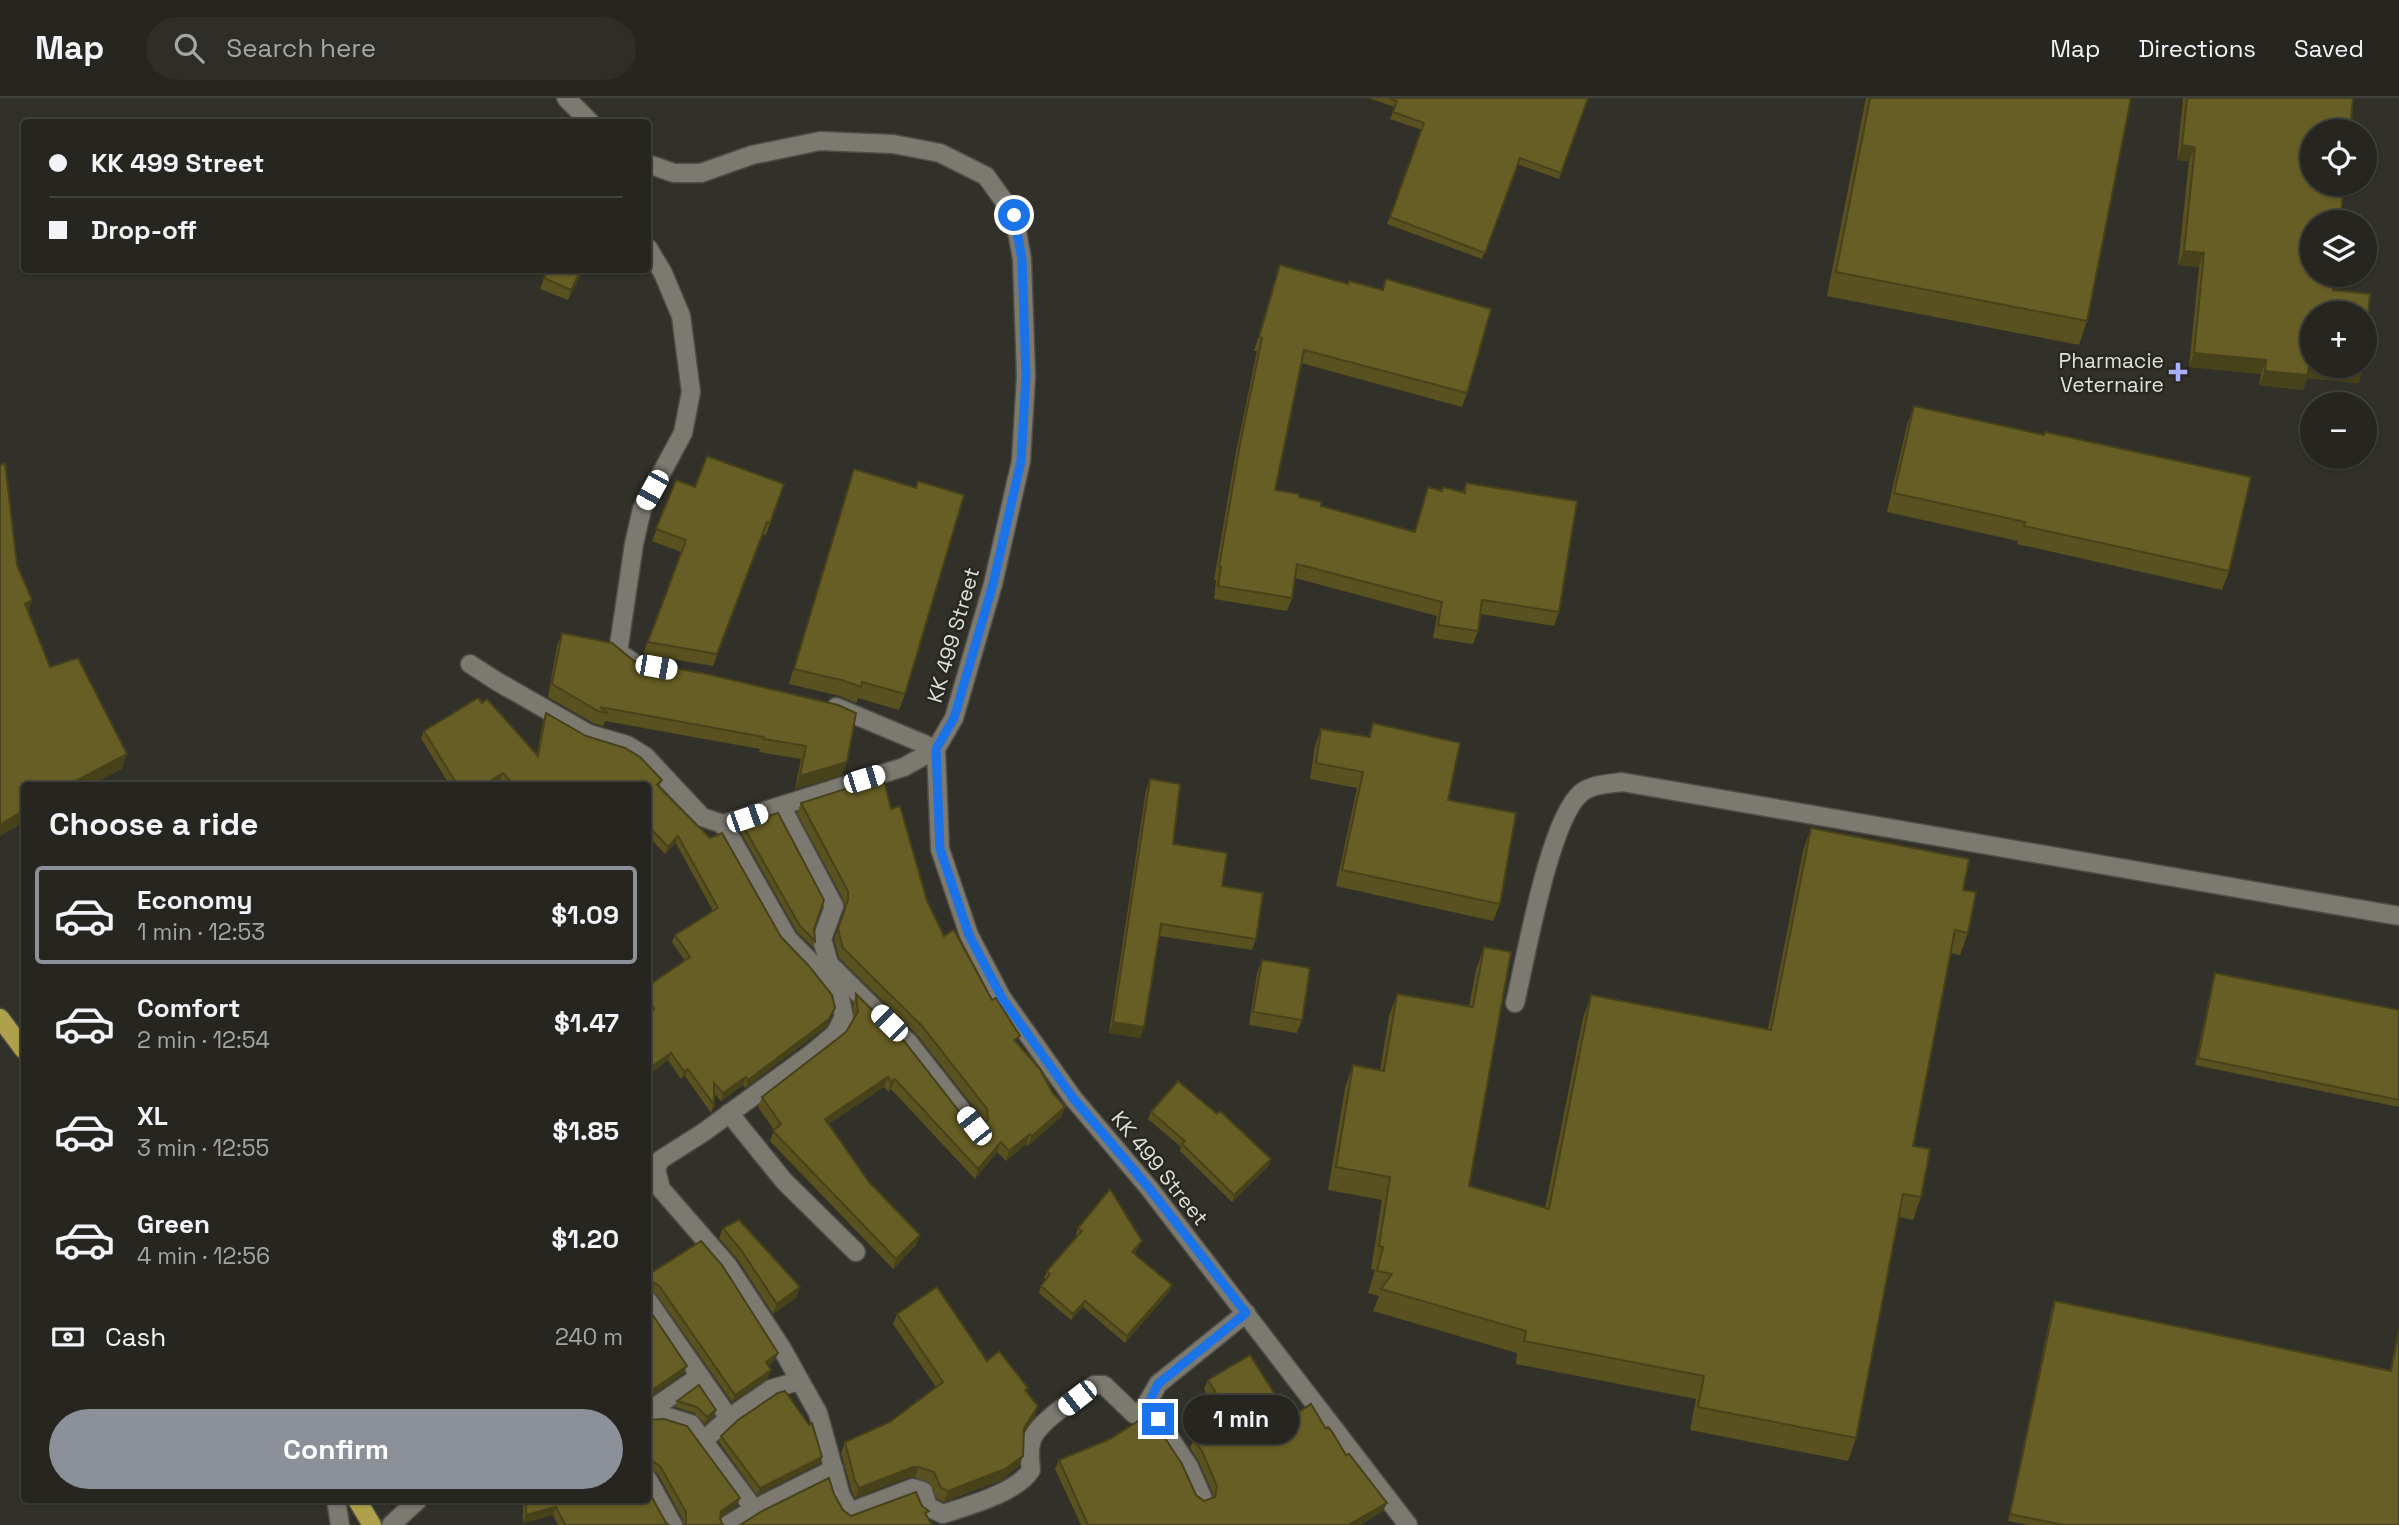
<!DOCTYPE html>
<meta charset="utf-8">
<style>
:root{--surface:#26251f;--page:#2e2d28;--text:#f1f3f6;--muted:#a4a5a4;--line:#42423d;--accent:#8c9099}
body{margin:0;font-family:"Space Grotesk",sans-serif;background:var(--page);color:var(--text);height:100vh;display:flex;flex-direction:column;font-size:26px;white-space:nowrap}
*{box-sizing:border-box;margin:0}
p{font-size:23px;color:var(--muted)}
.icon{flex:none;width:38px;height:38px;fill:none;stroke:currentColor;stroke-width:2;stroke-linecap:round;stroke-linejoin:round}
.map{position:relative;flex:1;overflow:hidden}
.details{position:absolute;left:21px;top:684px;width:630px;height:721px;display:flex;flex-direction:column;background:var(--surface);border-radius:7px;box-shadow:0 2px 5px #0004,0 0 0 2px var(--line)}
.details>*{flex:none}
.banner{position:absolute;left:21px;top:21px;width:630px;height:154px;border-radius:7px;box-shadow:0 2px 5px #0004,0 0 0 2px var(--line);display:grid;align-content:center;height:154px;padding:0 28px;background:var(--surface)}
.controls{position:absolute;left:2300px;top:21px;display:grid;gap:14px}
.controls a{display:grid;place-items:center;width:77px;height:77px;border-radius:50%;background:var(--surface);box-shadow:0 2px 5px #0004,0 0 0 2px var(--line);font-size:35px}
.end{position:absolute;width:32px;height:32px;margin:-16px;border:9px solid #1a73e8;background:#fff;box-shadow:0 0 0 4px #fff}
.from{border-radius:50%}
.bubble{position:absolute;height:49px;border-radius:24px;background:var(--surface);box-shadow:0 2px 5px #0004,0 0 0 2px var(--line);font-size:23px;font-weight:700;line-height:49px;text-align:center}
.car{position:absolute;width:21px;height:42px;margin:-21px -10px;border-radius:9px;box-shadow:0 0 5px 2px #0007;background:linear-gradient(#fff 24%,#345 0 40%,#fff 0 76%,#345 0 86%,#fff 0)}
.banner b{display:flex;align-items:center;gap:24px;height:66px;font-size:26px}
.banner b+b{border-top:2px solid var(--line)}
.banner i{width:18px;height:18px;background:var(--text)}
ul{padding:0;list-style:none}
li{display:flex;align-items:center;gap:21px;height:98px;margin:0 14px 10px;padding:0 14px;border:4px solid transparent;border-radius:7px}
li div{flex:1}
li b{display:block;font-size:26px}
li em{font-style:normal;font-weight:700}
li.current{border-color:var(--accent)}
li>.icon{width:63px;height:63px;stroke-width:1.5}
h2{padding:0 28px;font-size:32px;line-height:84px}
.pay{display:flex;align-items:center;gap:18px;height:77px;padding:0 28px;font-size:26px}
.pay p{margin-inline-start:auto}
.primary-button{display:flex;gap:14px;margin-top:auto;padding:14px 28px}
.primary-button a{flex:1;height:80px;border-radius:42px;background:var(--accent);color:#fff;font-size:28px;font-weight:700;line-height:80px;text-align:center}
header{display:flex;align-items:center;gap:42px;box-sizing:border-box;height:98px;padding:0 35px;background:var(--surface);border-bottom:2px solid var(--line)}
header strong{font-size:33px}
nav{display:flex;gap:38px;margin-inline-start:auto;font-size:24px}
.search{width:490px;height:63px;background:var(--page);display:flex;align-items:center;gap:18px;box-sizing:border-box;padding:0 24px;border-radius:38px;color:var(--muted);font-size:26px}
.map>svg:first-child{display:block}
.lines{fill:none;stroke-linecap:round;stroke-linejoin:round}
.minor-casing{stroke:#4e4d47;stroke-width:21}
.major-casing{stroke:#4e4d47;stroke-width:21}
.minor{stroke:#7b7970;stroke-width:18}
.major{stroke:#afa14b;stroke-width:18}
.wall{fill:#595120}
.shaded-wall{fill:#48421a}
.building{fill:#675e25;stroke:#48421a;stroke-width:2}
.route{stroke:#1a73e8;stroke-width:9}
.poi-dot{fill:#aab0fb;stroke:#282720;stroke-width:2.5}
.labels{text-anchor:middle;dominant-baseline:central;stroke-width:5;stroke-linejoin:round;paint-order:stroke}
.poi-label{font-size:21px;fill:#e1e1dc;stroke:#282720;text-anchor:end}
.street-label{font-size:21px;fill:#e1e1dc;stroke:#282720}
</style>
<header>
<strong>Map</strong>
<div class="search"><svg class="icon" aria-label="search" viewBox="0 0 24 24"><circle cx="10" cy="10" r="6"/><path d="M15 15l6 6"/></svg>Search here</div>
<nav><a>Map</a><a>Directions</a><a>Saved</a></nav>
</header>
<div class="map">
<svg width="2399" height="1427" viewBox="0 0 2399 1427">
<rect width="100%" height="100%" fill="#323129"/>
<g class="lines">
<g class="minor-casing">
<g id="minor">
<polyline points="566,0 590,24"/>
<polyline points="648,66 674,75 701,75 752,57 820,43 893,46 940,55 986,78 1014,117 1022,161 1026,278 1021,363 993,486 954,620 936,651 940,751 969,837 1002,900 1073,1000 1149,1090 1408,1427"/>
<polyline points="634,565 618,554 634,446 642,411 683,335 691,294 681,218 663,175 648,150"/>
<polyline points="470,566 498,584 589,636 627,647 645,658 702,719 723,726 904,669 936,651"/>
<polyline points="836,609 936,651"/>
<polyline points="781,708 834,808 822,841 829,866 909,945 974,1028"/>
<path d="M723,726L788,841L814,867L840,900L844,919L835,936L811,956L704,1034L660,1062L656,1071L661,1091L728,1168L781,1249L818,1315L841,1398L850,1414L913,1390L923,1393L928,1409L943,1416C968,1408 1018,1394 1031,1372C1030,1362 1028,1349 1033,1339C1043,1320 1077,1300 1094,1287H1104L1134,1316L1142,1314L1158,1286L1246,1215"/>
<path d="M1515,905C1526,860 1549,722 1581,695C1592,686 1609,686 1622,684L2399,818"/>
<polyline points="729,1015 784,1083 856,1154"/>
<polyline points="648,1203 729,1320"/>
<polyline points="1148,1307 1189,1369 1203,1401"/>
<polyline points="648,1314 700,1278"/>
<polyline points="648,1319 662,1317 691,1326 754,1411"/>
<polyline points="704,1342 729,1320 771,1291 799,1283"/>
<polyline points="648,1382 673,1427"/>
<polyline points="336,1402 340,1427"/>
<polyline points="391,1427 418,1402"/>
<polyline points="728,1427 754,1411 834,1371"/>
</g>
</g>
<g class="major-casing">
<g id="major">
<polyline points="0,920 24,952"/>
<polyline points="357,1402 372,1427"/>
</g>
</g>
<use href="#minor" class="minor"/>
<use href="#major" class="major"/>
</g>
<g class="wall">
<polygon points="1368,0 1588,0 1559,81 1517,66 1482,161 1387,126 1422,32 1390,21 1395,9"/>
<polygon points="1866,0 2131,0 2087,223 2079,247 1827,198"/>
<polygon points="2183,0 2353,0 2333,192 2363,271 2358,285 2307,280 2303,292 2259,287 2261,276 2189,269 2199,169 2178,167 2189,63 2177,62"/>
<polygon points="1280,167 1348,186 1382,192 1386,181 1467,295 1462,309 1301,265 1275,392 1299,399 1321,408 1414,434 1428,389 1442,393 1463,394 1466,385 1559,514 1554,528 1481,516 1478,533 1473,546 1433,540 1437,518 1295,480 1292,500 1287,513 1214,501 1216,482 1214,482 1235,359 1257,253 1254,253"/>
<polygon points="546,172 583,172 568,202 540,191 547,172"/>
<polygon points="1914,308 2229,473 2222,492 2017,446 2018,443 1887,414 1907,327"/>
<polygon points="854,371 905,596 899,612 858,600 856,605 840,598 789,586"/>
<polygon points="676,382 695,389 784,386 766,437 763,436 713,568 643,556 681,454 652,443"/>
<polygon points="562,535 634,563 707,576 842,677 795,691 801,661 759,654 760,651 605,623 603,628 593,625 548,599 557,548"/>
<polygon points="482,605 537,657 543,623 546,615 662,682 659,689 781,839 835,910 826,929 745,990 743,987 721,1003 714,995 714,1007 711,1015 685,978 681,981 668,962 648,977 648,916 649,915 648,913 648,888 685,863 672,844 675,837 713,813 676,745 665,756 648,738 648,688 505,688 500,682 491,688 450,688 421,640 424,633"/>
<polygon points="1373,625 1448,702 1500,806 1493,823 1336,788 1357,690 1310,681 1315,648 1321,631 1368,639"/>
<polygon points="1150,681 1173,746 1222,788 1256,841 1252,852 1159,838 1144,929 1140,940 1109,935 1146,692"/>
<polygon points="801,705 891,711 927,803 944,838 992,902 1017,945 1052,994 1065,1009 1061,1019 1028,1048 1026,1046 1006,1063 997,1054 975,1081 891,991 888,994 884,989 828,1026 869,1084 920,1137 916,1147 893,1171 770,1043 774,1032 758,1009 762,999 846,934 854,920 853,905 856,896 969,1026 980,1029 984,1026 983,1021 918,938 839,860 834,841 845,812 844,803 797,715"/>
<polygon points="742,726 814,831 815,843 813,849 797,834 740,733"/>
<polygon points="1811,730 1963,792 1968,835 1960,857 1951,855 1913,1048 1921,1099 1913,1122 1899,1119 1856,1340 1848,1363 1690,1332 1696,1301 1516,1266 1517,1255 1373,1213 1379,1198 1368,1195 1375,1172 1371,1171 1382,1102 1328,1092 1345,990 1353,967 1380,972 1389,918 1397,896 1469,908 1476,872 1484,849 1469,1088 1545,1110 1583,920 1591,897 1768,931 1803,753"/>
<polygon points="1262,862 1302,922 1297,935 1249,927 1257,875"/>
<polygon points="2215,875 2399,912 2399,1009 2195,967 2213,881"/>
<polygon points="1151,1014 1271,1061 1269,1067 1232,1104 1180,1053 1181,1049 1148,1021"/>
<polygon points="723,1130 797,1199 773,1216 738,1162 719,1140"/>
<polygon points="1078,1130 1139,1149 1134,1156 1170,1193 1125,1245 1083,1209 1071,1222 1039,1195 1041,1188 1046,1181 1044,1180 1047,1173 1077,1138 1076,1137"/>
<polygon points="648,1177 778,1255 775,1262 768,1268 771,1272 768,1280 732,1304 657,1197 652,1193 648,1193"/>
<polygon points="2055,1203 2390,1272 2399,1229 2399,1427 2029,1427 2008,1423 2052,1210"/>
<polygon points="897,1216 987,1263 1027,1294 1035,1318 1024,1335 1023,1358 1019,1368 1002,1382 944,1404 937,1401 930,1385 915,1379 909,1379 855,1400 852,1394 841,1355 845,1344 890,1324 936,1289 893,1226"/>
<polygon points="1208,1282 1283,1309 1294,1317 1326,1331 1346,1357 1383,1413 1360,1427 1081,1427 1055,1371 1059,1362 1196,1397 1204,1403 1213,1400 1213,1396 1199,1364 1190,1350 1194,1341 1226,1326 1204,1291"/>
<polygon points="699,1287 714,1318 705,1326 694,1315 675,1309 677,1303"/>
<polygon points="648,1322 737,1408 720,1420 722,1426 683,1427 683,1422 658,1376 649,1371 648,1371"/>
<polygon points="721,1338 822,1359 820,1365 757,1397 719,1344"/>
<polygon points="523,1402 648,1402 666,1425 669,1427 558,1427 553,1417 523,1425"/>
</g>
<g class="shaded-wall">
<polygon points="2182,47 2195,49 2189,63 2177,62"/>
<polygon points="2184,153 2204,155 2199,169 2178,167"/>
<polygon points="581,172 583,172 568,202 571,192"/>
<polygon points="2194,255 2266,262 2261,276 2189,269"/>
<polygon points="2309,266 2312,266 2312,268 2330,268 2363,271 2358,285 2307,280 2303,292 2259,287 2265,273"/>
<polygon points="32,502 27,517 25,506"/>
<polygon points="127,656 122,671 89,688 66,688"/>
<polygon points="847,664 842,677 795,691 800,678"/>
<polygon points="503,675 500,682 491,688 482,688"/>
<polygon points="24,712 24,724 0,738 0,727"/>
<polygon points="678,738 676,745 665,756 668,749"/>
<polygon points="835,910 826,929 745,990 748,982"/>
<polygon points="1113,924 1144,929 1140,940 1109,935"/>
<polygon points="671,955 668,962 648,977 650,970"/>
<polygon points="688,971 685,978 681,981 684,973"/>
<polygon points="746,979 743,987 721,1003 723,995"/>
<polygon points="888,979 884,989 821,1031 825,1021"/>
<polygon points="895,981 891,991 888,994 891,984"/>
<polygon points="1065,1009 1061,1019 1028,1048 1032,1038"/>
<polygon points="1030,1036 1026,1046 1006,1063 1009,1053"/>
<polygon points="1001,1044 997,1054 975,1081 978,1071"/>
<polygon points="1271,1061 1269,1067 1232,1104 1234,1097"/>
<polygon points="920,1137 916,1147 893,1171 896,1161"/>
<polygon points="1142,1143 1139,1149 1129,1161 1132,1154"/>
<polygon points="648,1185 655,1185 652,1193 648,1193"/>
<polygon points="1172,1187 1170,1193 1125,1245 1127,1238"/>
<polygon points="800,1189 797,1199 773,1216 777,1206"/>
<polygon points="1085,1203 1083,1209 1071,1222 1073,1216"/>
<polygon points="778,1255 775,1262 763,1272 766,1264"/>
<polygon points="687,1268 684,1275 648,1301 648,1295"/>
<polygon points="771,1272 768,1280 732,1304 735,1297"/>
<polygon points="1038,1308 1035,1318 1020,1340 1024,1330"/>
<polygon points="716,1312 714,1318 705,1326 707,1319"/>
<polygon points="1023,1358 1019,1368 1002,1382 944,1404 948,1393"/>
<polygon points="822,1359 820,1365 757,1397 760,1390"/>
<polygon points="652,1363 649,1371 648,1371 648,1364"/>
<polygon points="913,1369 919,1369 915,1379 909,1379 855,1400 859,1390"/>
<polygon points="740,1400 737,1408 718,1421 721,1413"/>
<polygon points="1387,1405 1383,1413 1360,1427 1350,1427 1350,1426"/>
<polygon points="556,1409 553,1417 523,1425 526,1417"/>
</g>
<g class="building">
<polygon points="1389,0 1588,0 1561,75 1520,60 1485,155 1390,119 1424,25 1393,14 1397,3"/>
<polygon points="1870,0 2131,0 2087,223 1836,174"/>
<polygon points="2187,0 2353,0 2350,33 2312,33 2312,86 2344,86 2340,124 2312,124 2312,177 2335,177 2333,192 2370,196 2364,259 2364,215 2312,215 2312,266 2309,266 2308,277 2265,273 2266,262 2194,255 2204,155 2184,153 2195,49 2182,47"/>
<polygon points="1280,167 1348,186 1349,183 1383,192 1386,181 1491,211 1467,295 1304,252 1275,392 1299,396 1299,399 1321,404 1321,408 1415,434 1428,389 1442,393 1443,389 1465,395 1466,385 1577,403 1559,514 1482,502 1478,533 1438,527 1442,504 1297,466 1292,500 1218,488 1221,469 1219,469 1240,346 1262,240 1259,239"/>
<polygon points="547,172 581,172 571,192 544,180"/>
<polygon points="2330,268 2363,268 2363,271"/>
<polygon points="1914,308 2044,337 2045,334 2251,379 2229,473 2024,428 2025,424 1894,395"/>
<polygon points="707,358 784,386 770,425 767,424 717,556 648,544 686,442 656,431 676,382 695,389"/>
<polygon points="5,365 17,467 32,502 25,506 50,569 78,560 127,656 66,688 24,688 24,712 0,727 0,368"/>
<polygon points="854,371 916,390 918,383 964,397 905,596 862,584 861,589 845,583 794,571"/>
<polygon points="562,535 612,545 634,563 707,576 838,607 856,615 847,664 800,678 806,648 764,641 764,639 600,609 608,615 598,613 552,586"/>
<polygon points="478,600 482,605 487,601 538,658 546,615 586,638 625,650 640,659 662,682 657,687 710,740 722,735 781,839 808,867 832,897 835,910 829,921 748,982 746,979 723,995 714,985 714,1007 688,971 684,973 671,955 650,970 648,966 648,916 654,911 648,901 648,888 690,859 675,837 718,810 678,738 668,749 648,728 648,688 515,688 503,675 482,688 458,688 424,633"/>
<polygon points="1373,625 1460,645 1448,702 1516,715 1500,806 1342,772 1363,674 1316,665 1321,631 1370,639"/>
<polygon points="883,679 891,711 900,708 927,803 944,838 954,832 992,902 996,900 1020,938 1014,942 1040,971 1052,994 1065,1009 1032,1038 1030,1036 1009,1053 1001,1044 978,1071 895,981 891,984 888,979 825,1021 869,1084 920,1137 896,1161 773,1033 781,1026 762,999 846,934 858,914 856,896 904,943 969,1026 980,1029 988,1022 987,1011 922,928 843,850 838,831 848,802 848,793 801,705"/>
<polygon points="1150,681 1180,686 1173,746 1227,755 1222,788 1263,795 1256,841 1161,826 1144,929 1113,924"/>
<polygon points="778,715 824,802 814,831 815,843 800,828 742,726"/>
<polygon points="1811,730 1969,761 1963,792 1976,794 1968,835 1955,832 1913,1048 1930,1051 1921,1099 1903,1096 1856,1340 1698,1309 1704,1278 1524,1243 1526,1233 1381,1191 1392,1176 1377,1173 1383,1149 1379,1148 1390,1079 1336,1069 1353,967 1384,973 1397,896 1473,909 1484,849 1511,854 1469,1088 1549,1111 1591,897 1771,932"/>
<polygon points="1262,862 1310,870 1302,922 1253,914"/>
<polygon points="2215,875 2399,912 2399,1002 2198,960"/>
<polygon points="1178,983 1217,1016 1220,1013 1271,1061 1234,1097 1182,1046 1185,1043 1151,1014"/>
<polygon points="1110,1091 1142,1143 1132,1154 1172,1187 1127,1238 1085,1203 1073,1216 1041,1188 1050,1176 1047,1173 1082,1133 1078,1130"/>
<polygon points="739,1122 800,1189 777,1206 741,1152 723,1130"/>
<polygon points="701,1143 722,1167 778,1255 766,1264 771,1272 735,1297 660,1189 655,1185 648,1185 648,1184 650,1183 648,1177"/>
<polygon points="937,1189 987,1263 999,1253 1028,1290 1025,1292 1038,1308 1024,1330 1023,1358 1005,1371 948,1393 941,1390 934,1374 919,1369 913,1369 859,1390 855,1383 845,1344 890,1324 943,1284 897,1216"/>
<polygon points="2055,1203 2391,1273 2399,1233 2399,1427 2063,1427 2010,1416"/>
<polygon points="648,1210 687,1268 648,1295"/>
<polygon points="1250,1257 1283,1309 1287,1306 1294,1317 1311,1306 1326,1331 1328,1329 1331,1332 1346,1357 1349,1356 1387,1405 1350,1426 1351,1427 1088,1427 1059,1362 1110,1341 1149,1316 1182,1366 1196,1397 1204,1403 1215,1399 1217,1388 1203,1355 1194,1341 1233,1323 1208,1282"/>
<polygon points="699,1287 716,1312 707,1319 697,1309 677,1303"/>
<polygon points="785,1293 809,1327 812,1325 822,1359 760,1390 721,1338 738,1322 778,1295"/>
<polygon points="664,1321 687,1328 740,1400 721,1413 720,1420 722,1426 724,1427 684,1427 686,1425 686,1414 660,1368 652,1363 648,1364 648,1322"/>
<polygon points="829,1380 834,1396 843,1412 851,1418 916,1394 922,1408 929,1413 925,1415 932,1427 740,1427 762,1413"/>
<polygon points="648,1392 666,1425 669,1427 565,1427 556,1409 526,1417 526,1402 648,1402"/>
</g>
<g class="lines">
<polyline class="route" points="1014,117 1022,161 1026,278 1021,363 993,486 954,620 936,651 940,751 969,837 1002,900 1073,1000 1149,1090 1246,1215 1158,1286 1148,1307 1158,1321"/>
</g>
<path class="poi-dot" d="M2174.5 263.5h7v7h7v7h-7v7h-7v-7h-7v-7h7z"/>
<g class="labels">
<g class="poi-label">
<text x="2164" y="262">Pharmacie<tspan x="2164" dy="24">Veternaire</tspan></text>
</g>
<g class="street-label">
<text transform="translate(953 537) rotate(-74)">KK 499 Street</text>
<text transform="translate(1160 1070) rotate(51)">KK 499 Street</text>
</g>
</g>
</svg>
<div class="controls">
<a><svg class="icon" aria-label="locate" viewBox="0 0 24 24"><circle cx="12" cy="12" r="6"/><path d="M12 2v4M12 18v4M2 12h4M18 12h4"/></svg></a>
<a><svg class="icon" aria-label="layers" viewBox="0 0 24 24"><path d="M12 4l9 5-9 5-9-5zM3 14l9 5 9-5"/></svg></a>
<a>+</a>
<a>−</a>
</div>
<i class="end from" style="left:1014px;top:117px"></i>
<i class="end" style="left:1158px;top:1321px"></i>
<div class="bubble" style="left:1183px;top:1297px;width:116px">1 min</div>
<i class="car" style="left:652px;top:392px;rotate:209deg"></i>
<i class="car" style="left:656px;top:569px;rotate:100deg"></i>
<i class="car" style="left:864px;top:681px;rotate:73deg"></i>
<i class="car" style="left:747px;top:720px;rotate:71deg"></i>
<i class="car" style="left:889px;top:925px;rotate:315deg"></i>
<i class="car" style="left:974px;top:1028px;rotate:322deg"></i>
<i class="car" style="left:1077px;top:1300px;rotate:232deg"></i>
<div class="banner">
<b><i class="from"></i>KK 499 Street</b>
<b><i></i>Drop-off</b>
</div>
<section class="details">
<h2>Choose a ride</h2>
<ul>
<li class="current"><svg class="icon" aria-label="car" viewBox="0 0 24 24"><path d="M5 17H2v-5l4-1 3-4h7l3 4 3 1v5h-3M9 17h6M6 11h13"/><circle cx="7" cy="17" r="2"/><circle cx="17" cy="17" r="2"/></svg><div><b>Economy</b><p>1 min · 12:53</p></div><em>$1.09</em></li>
<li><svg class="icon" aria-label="car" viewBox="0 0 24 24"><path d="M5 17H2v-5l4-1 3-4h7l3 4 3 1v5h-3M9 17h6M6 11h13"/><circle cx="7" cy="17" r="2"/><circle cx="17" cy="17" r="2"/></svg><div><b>Comfort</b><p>2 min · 12:54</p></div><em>$1.47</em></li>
<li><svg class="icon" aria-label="car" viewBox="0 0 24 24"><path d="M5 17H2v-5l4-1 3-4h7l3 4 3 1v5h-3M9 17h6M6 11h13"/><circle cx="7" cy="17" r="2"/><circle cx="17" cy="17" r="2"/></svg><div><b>XL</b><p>3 min · 12:55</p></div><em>$1.85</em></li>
<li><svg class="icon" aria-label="car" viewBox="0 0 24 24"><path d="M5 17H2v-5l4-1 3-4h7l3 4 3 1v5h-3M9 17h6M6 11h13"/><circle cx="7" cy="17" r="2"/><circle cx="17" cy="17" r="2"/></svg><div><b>Green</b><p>4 min · 12:56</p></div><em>$1.20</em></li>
</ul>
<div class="pay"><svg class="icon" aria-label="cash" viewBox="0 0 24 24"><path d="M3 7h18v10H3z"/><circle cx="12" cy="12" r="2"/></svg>Cash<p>240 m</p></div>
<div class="primary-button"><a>Confirm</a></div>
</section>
</div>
